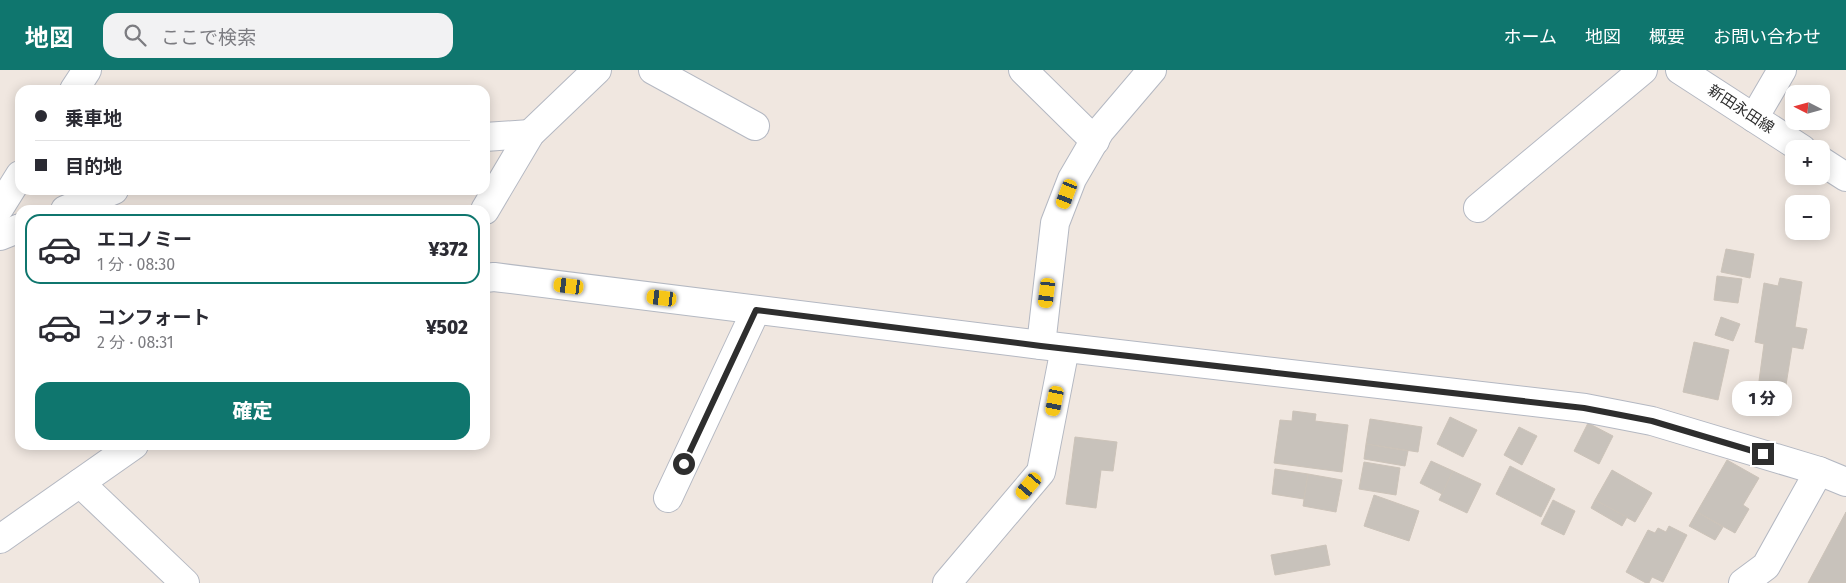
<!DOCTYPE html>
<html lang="ja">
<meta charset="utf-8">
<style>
:root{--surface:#fff;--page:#f2f2f3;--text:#2b2b33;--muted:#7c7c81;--line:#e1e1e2;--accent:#0f766e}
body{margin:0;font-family:"Fira Sans","Noto Sans JP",sans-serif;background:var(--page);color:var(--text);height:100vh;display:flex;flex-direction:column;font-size:19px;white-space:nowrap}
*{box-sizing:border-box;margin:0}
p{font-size:16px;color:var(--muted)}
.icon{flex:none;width:28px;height:28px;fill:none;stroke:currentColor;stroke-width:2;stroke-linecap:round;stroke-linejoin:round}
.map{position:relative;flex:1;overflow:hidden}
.sheet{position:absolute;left:15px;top:135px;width:475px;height:245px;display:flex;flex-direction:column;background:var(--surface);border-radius:15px;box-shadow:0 2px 12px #0003}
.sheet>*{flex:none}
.banner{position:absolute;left:15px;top:15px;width:475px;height:110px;border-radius:15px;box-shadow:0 2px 12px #0003;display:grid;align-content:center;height:110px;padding:0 20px;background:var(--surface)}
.needle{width:32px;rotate:276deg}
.fabs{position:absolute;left:1785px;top:15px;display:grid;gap:10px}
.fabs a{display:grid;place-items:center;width:45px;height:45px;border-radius:10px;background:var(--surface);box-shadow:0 2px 12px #0003;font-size:25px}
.end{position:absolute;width:22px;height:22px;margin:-11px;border:6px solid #2e2e2e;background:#fff;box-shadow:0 0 0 2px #fff}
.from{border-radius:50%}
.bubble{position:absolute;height:35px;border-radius:15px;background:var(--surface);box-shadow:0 2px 12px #0003;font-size:16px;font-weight:800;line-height:35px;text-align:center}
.car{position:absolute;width:15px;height:30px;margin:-15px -8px;border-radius:6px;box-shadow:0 0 4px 1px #0007;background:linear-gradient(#f5c518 24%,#345 0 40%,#f5c518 0 76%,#345 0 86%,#f5c518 0)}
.banner b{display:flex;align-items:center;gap:18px;height:48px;font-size:19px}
.banner b+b{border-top:1px solid var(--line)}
.banner i{width:12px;height:12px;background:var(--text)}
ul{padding:9px 0 0;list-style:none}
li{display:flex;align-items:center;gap:15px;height:70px;margin:0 10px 8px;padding:0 10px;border:2px solid transparent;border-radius:15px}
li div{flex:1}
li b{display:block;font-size:19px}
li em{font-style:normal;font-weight:800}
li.current{border-color:var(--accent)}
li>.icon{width:45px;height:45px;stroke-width:1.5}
.action{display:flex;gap:10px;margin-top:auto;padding:10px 20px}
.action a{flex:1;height:58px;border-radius:15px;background:var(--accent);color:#fff;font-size:20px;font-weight:800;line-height:58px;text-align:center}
header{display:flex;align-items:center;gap:30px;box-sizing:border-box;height:70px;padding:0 25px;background:var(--accent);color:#fff}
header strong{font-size:24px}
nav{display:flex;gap:28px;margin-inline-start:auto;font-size:18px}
.search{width:350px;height:45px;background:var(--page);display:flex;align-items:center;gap:12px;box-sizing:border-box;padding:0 18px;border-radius:15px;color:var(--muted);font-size:19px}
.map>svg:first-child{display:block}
.building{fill:#c8c2bb;stroke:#ccc3b9}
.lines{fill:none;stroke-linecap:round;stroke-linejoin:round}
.minor-casing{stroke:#b4b8c2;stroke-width:30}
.minor{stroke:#fff;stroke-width:28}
.route{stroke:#2e2e2e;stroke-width:6}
.labels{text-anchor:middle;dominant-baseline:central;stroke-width:4;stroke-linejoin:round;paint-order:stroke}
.street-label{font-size:15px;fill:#2e2e2e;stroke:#fff}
</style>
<header>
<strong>地図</strong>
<div class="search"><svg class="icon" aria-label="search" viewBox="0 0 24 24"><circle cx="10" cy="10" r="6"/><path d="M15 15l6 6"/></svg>ここで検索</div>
<nav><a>ホーム</a><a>地図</a><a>概要</a><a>お問い合わせ</a></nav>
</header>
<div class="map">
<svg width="1846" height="513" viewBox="0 0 1846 513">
<rect width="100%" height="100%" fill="#f0e7e0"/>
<g class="building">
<polygon points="1726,179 1754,184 1750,208 1721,202"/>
<polygon points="1717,206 1742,209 1738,233 1714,230"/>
<polygon points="1780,208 1802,212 1795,257 1807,259 1803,279 1792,277 1786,315 1759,311 1764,274 1755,272 1764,213 1778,216"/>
<polygon points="1721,247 1740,254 1733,271 1715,265"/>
<polygon points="1694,272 1729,280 1718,330 1683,322"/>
<polygon points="1293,341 1316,344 1315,351 1348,355 1342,402 1274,393 1280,350 1292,351"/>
<polygon points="1450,347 1477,360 1463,387 1437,374"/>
<polygon points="1370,349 1422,357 1418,382 1366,374"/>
<polygon points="1588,353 1613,366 1599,394 1574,381"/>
<polygon points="1519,357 1537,366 1522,395 1504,385"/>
<polygon points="1075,367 1117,372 1113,401 1101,400 1096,438 1066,434"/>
<polygon points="1366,374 1408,381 1405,396 1364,389"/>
<polygon points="1727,390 1759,408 1743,435 1749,439 1735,463 1697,442"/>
<polygon points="1431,391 1453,401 1442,424 1420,413"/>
<polygon points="1364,392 1400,398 1396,425 1359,419"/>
<polygon points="1510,396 1555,419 1541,447 1496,424"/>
<polygon points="1275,399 1308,404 1304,429 1272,424"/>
<polygon points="1612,400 1652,423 1635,452 1595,430"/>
<polygon points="1453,401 1481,414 1467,443 1439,430"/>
<polygon points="1308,404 1342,410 1336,442 1303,436"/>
<polygon points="1374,425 1419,441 1409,471 1364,456"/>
<polygon points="1553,430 1575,441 1564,465 1541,454"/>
<polygon points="1595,430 1627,447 1622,456 1591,438"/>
<polygon points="1697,442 1723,457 1715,470 1689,456"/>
<polygon points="1846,442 1846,513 1808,513"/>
<polygon points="1669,456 1687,465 1663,512 1652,507 1649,513 1646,513 1626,502 1648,460 1655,463 1658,458 1666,462"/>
<polygon points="1326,475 1330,495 1275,505 1271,485"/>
</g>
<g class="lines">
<g class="minor-casing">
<g id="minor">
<polyline points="653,0 755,56"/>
<polyline points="1023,0 1095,71"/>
<polyline points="1680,0 1802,79"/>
<polyline points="74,20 87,0"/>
<polyline points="1754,48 1782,0"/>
<polyline points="485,67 530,64"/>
<polyline points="1821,91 1846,107"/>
<polyline points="0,137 20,105"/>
<polyline points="1478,138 1643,0"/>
<polyline points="65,140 114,120"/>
<polyline points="485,140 530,64 597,0"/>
<polyline points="0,166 20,158"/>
<polyline points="485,208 494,207 1041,275 1585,338 1652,351 1819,401 1846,412"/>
<polyline points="1041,275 1055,153 1072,109 1100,61 1152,0"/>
<polyline points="80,413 185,513"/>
<polyline points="668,428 756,240"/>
<polyline points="0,469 134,375"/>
<polyline points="947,513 1041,402 1065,278"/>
<polyline points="1743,513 1766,496 1819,401"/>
</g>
</g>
<use href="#minor" class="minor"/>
</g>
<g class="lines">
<polyline class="route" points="684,394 756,240 1041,276 1584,338 1652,351 1763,384"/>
</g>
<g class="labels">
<g class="street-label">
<text transform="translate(1741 39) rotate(33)">新田永田線</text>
</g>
</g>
</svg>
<div class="fabs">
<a><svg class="needle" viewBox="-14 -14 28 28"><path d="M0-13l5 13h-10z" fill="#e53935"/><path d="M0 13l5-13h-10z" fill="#7c7c81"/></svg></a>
<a>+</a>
<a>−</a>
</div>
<i class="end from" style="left:684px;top:394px"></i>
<i class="end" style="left:1763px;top:384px"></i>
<div class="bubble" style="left:1732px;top:311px;width:60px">1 分</div>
<i class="car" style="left:1067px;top:124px;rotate:201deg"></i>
<i class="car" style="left:569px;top:216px;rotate:277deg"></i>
<i class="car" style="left:1047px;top:223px;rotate:187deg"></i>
<i class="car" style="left:662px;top:228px;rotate:277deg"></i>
<i class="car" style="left:1055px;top:331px;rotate:191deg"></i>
<i class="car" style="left:1029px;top:416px;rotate:220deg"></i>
<div class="banner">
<b><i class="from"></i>乗車地</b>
<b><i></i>目的地</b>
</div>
<section class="sheet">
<ul>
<li class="current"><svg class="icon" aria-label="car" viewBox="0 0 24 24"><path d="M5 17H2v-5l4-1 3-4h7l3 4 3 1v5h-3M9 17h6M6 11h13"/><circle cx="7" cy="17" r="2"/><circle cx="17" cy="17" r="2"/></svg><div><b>エコノミー</b><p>1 分 · 08:30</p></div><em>¥372</em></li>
<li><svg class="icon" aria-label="car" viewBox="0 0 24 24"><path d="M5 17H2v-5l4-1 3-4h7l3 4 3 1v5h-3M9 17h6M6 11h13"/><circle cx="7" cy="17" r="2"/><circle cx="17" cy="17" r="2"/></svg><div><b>コンフォート</b><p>2 分 · 08:31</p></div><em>¥502</em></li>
</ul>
<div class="action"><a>確定</a></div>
</section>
</div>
